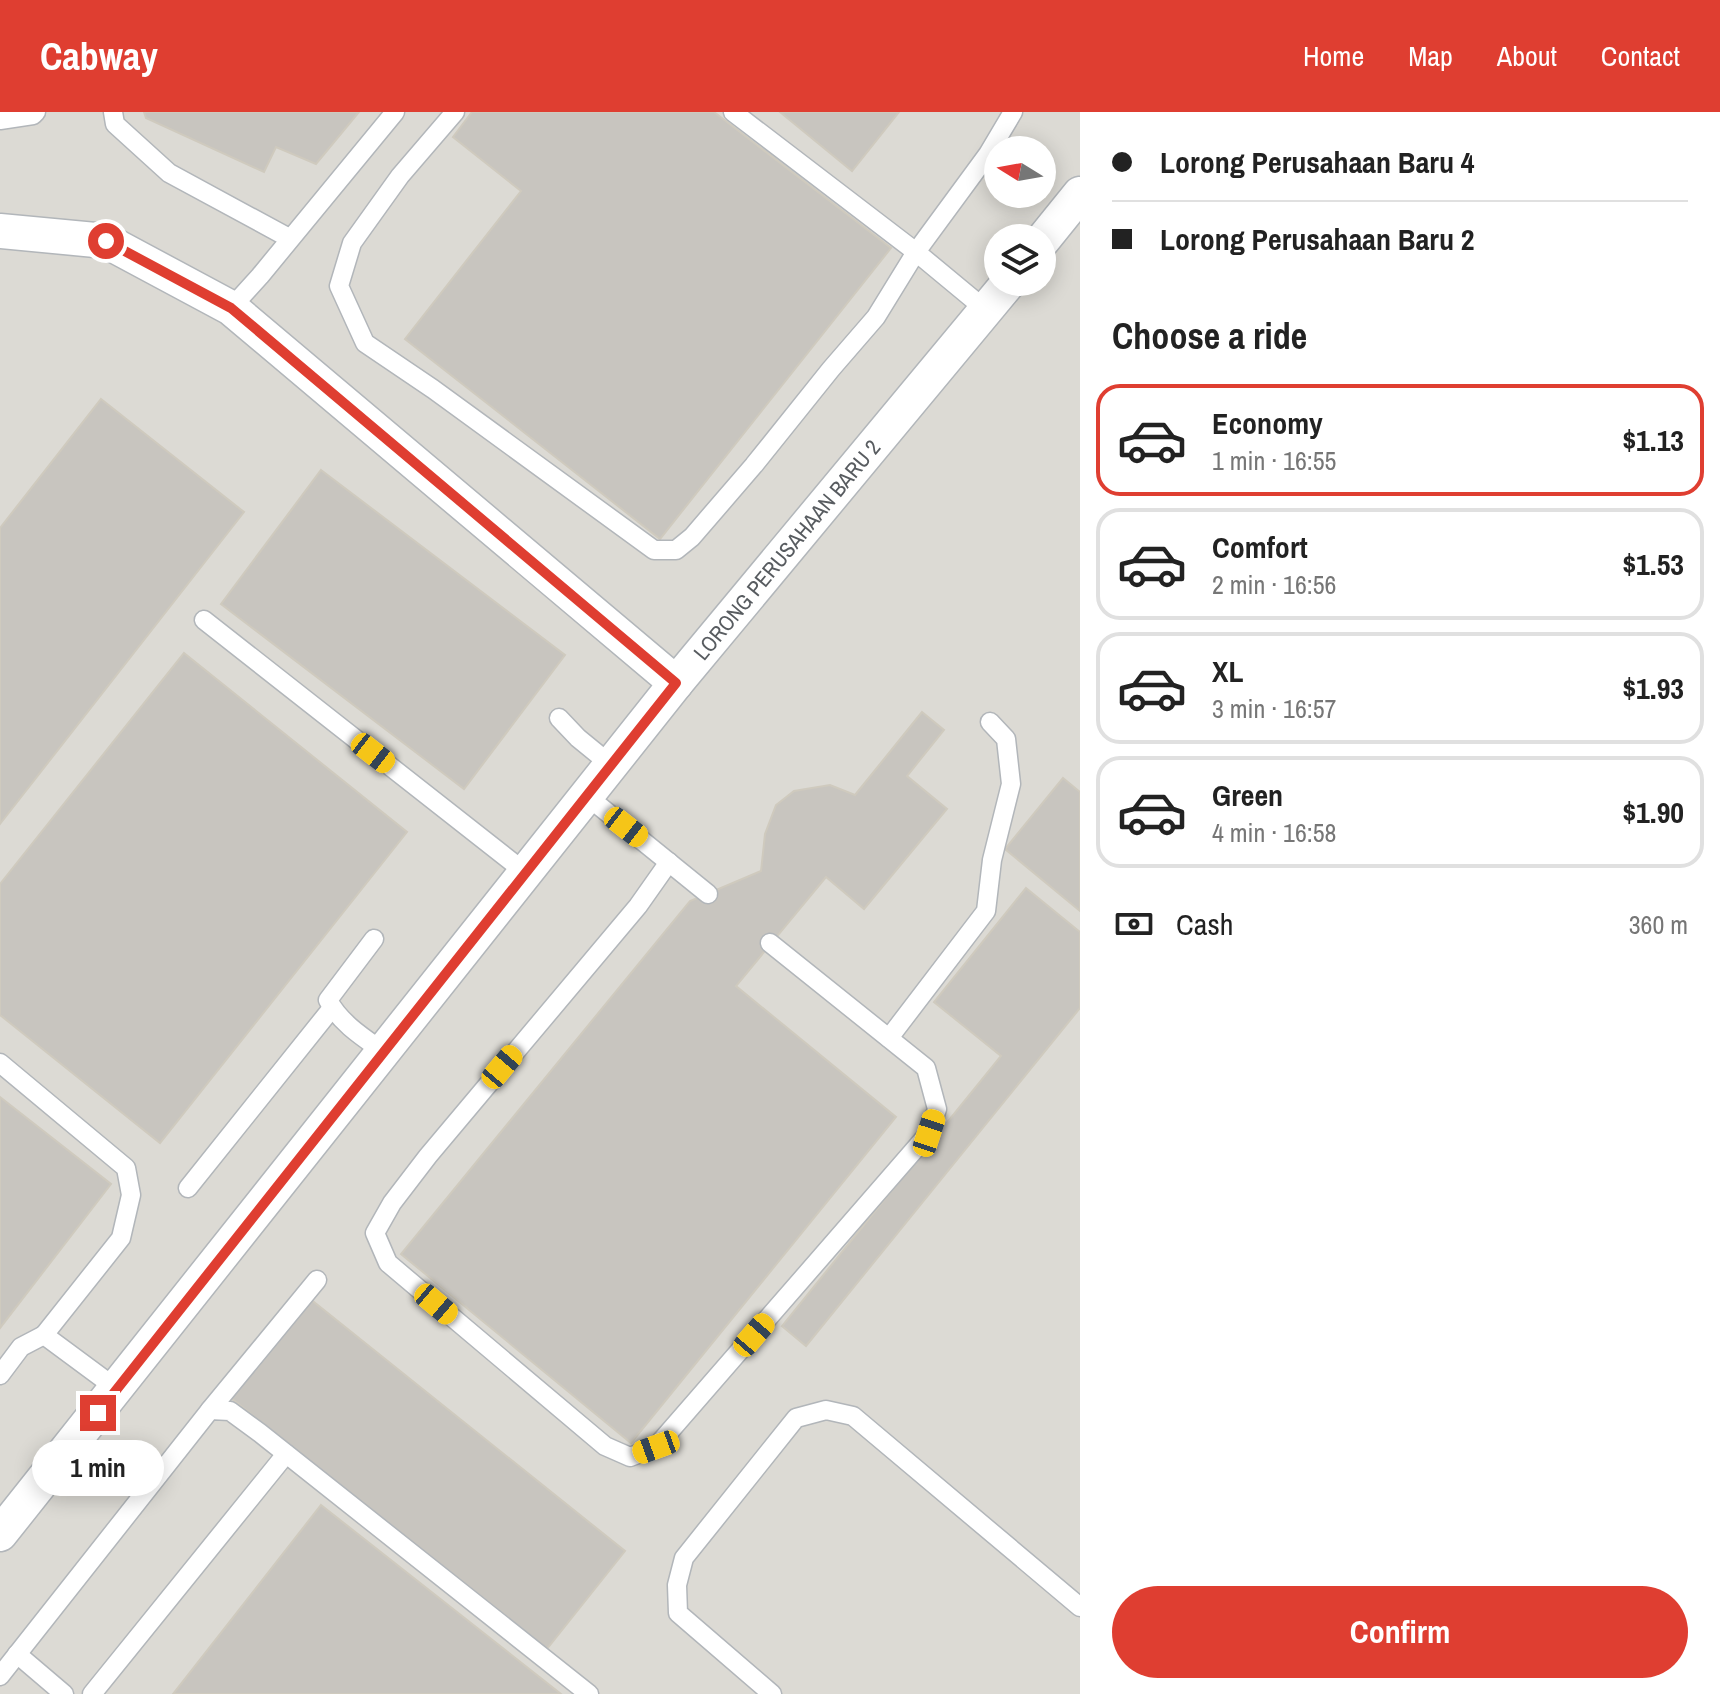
<!DOCTYPE html>
<meta charset="utf-8">
<style>
:root{--surface:#fff;--page:#f6f6f6;--text:#222;--muted:#767676;--line:#e0e0e0;--accent:#df3e31}
body{margin:0;font-family:"Archivo Narrow",sans-serif;background:var(--page);color:var(--text);height:100vh;display:flex;flex-direction:column;font-size:30px;white-space:nowrap}
*{box-sizing:border-box;margin:0}
p{font-size:26px;color:var(--muted)}
.icon{flex:none;width:44px;height:44px;fill:none;stroke:currentColor;stroke-width:2;stroke-linecap:round;stroke-linejoin:round}
.map{position:relative;flex:1;overflow:hidden}
.panel{display:flex;flex-direction:column;background:var(--surface);width:640px}
.panel>*{flex:none}
.guide{display:grid;align-content:center;height:176px;padding:0 32px;background:var(--surface)}
.needle{width:52px;rotate:281deg}
.controls{position:absolute;left:984px;top:24px;display:grid;gap:16px}
.controls a{display:grid;place-items:center;width:72px;height:72px;border-radius:50%;background:var(--surface);box-shadow:0 4px 20px #0003;font-size:40px}
.end{position:absolute;width:36px;height:36px;margin:-18px;border:10px solid #df3e31;background:#fff;box-shadow:0 0 0 4px #fff}
.from{border-radius:50%}
.bubble{position:absolute;height:56px;border-radius:28px;background:var(--surface);box-shadow:0 4px 20px #0003;font-size:26px;font-weight:700;line-height:56px;text-align:center}
.car{position:absolute;width:24px;height:48px;margin:-24px -12px;border-radius:10px;box-shadow:0 0 6px 2px #0007;background:linear-gradient(#f5c518 24%,#345 0 40%,#f5c518 0 76%,#345 0 86%,#f5c518 0)}
.guide b{display:flex;align-items:center;gap:28px;height:76px;font-size:30px}
.guide b+b{border-top:2px solid var(--line)}
.guide i{width:20px;height:20px;background:var(--text)}
ul{padding:0;list-style:none}
li{display:flex;align-items:center;gap:24px;height:112px;margin:0 16px 12px;padding:0 16px;border:4px solid var(--line);border-radius:24px}
li div{flex:1}
li b{display:block;font-size:30px}
li em{font-style:normal;font-weight:700}
li.current{border-color:var(--accent)}
li>.icon{width:72px;height:72px;stroke-width:1.5}
h2{padding:0 32px;font-size:36px;line-height:96px}
.pay{display:flex;align-items:center;gap:20px;height:88px;padding:0 32px;font-size:30px}
.pay p{margin-inline-start:auto}
.action{display:flex;gap:16px;margin-top:auto;padding:16px 32px}
.action a{flex:1;height:92px;border-radius:48px;background:var(--accent);color:#fff;font-size:32px;font-weight:700;line-height:92px;text-align:center}
header{display:flex;align-items:center;gap:48px;box-sizing:border-box;height:112px;padding:0 40px;background:var(--accent);color:#fff}
header strong{font-size:38px}
nav{display:flex;gap:44px;margin-inline-start:auto;font-size:28px}
main{display:flex;flex:1;min-height:0}
.map>svg:first-child{display:block}
.industrial{fill:#dcdad4;fill-rule:evenodd}
.building{fill:#c8c5bf;stroke:#cfcabe;stroke-width:2}
.lines{fill:none;stroke-linecap:round;stroke-linejoin:round}
.lane-casing{stroke:#b2b6ba;stroke-width:21}
.street-casing{stroke:#b2b6ba;stroke-width:37}
.lane{stroke:#fff;stroke-width:18}
.street{stroke:#fff;stroke-width:34}
.route{stroke:#df3e31;stroke-width:10}
.labels{text-anchor:middle;dominant-baseline:central;stroke-width:7;stroke-linejoin:round;paint-order:stroke}
.street-label{font-size:22px;fill:#585c60;stroke:#fff}
</style>
<header>
<strong>Cabway</strong>
<nav><a>Home</a><a>Map</a><a>About</a><a>Contact</a></nav>
</header>
<main>
<div class="map">
<svg width="1080" height="1582" viewBox="0 0 1080 1582">
<rect width="100%" height="100%" fill="#ebe8e0"/>
<path class="industrial" d="M0,0H1080V1582H0ZM998,38H1042V82H998ZM998,126H1042V170H998Z"/>
<g class="building">
<polygon points="144,0 359,0 316,52 276,35 264,60 146,6"/>
<polygon points="472,0 714,0 891,136 660,427 405,227 521,79 453,25"/>
<polygon points="780,0 899,0 852,59"/>
<polygon points="101,287 244,400 0,712 0,416"/>
<polygon points="321,358 565,543 464,677 221,492"/>
<polygon points="184,541 407,720 160,1031 0,903 0,772"/>
<polygon points="922,600 944,618 907,664 947,697 864,797 826,765 736,874 896,1005 631,1331 401,1142 690,789 761,759 765,722 776,693 794,679 830,673 855,683"/>
<polygon points="1063,666 1080,680 1080,799 1005,737"/>
<polygon points="1026,776 1080,820 1080,896 806,1234 782,1214 1001,944 934,890"/>
<polygon points="0,985 111,1072 0,1216"/>
<polygon points="309,1186 625,1439 546,1538 231,1286"/>
<polygon points="321,1393 561,1582 173,1582"/>
</g>
<g class="lines">
<g class="lane-casing">
<g id="lane">
<polyline points="113,0 115,12 169,61 289,126"/>
<polyline points="455,0 400,64 352,131 339,174 365,231 433,277 654,438 676,438 692,425 754,353 831,257 876,205 916,140 988,42 1013,0"/>
<polyline points="733,0 916,140 986,198"/>
<polyline points="0,8 33,3 36,0"/>
<polyline points="231,196 260,164 395,0"/>
<polyline points="204,508 526,761"/>
<polyline points="559,606 578,626 611,653"/>
<polyline points="587,684 708,782"/>
<polyline points="669,750 638,794 428,1044 392,1091 375,1121 388,1151 605,1334 630,1345 656,1335 929,1021 937,997 926,956 770,831"/>
<path d="M374,827L328,888C340,911 364,926 384,940"/>
<polyline points="889,926 986,799 992,748 1011,672 1006,627 990,610"/>
<polyline points="0,951 126,1056 131,1083 121,1126 44,1223"/>
<polyline points="188,1076 332,896"/>
<polyline points="0,1263 21,1235 44,1223 117,1277"/>
<polyline points="210,1298 317,1168"/>
<polyline points="17,1542 64,1582"/>
<polyline points="0,1564 210,1298 230,1299 260,1321 589,1582"/>
<polyline points="92,1582 286,1342"/>
<polyline points="772,1582 678,1501 677,1473 684,1446 796,1306 826,1298 853,1304 1080,1495"/>
</g>
</g>
<g class="street-casing">
<g id="street">
<polyline points="0,119 106,129 231,196 676,571"/>
<polyline points="1042,129 1080,82"/>
<path id="s1" d="M0,1422L676,571L1009,170"/>
</g>
</g>
<use href="#lane" class="lane"/>
<use href="#street" class="street"/>
</g>
<g class="lines">
<polyline class="route" points="98,1301 676,571 231,196 106,129"/>
</g>
<g class="labels">
<g class="street-label">
<text stroke="none"><textPath href="#s1" startOffset="1260">LORONG PERUSAHAAN BARU 2</textPath></text>
</g>
</g>
</svg>
<div class="controls">
<a><svg class="needle" viewBox="-14 -14 28 28"><path d="M0-13l5 13h-10z" fill="#e53935"/><path d="M0 13l5-13h-10z" fill="#767676"/></svg></a>
<a><svg class="icon" aria-label="layers" viewBox="0 0 24 24"><path d="M12 4l9 5-9 5-9-5zM3 14l9 5 9-5"/></svg></a>
</div>
<i class="end from" style="left:106px;top:129px"></i>
<i class="end" style="left:98px;top:1301px"></i>
<div class="bubble" style="left:32px;top:1328px;width:132px">1 min</div>
<i class="car" style="left:373px;top:641px;rotate:128deg"></i>
<i class="car" style="left:626px;top:715px;rotate:128deg"></i>
<i class="car" style="left:502px;top:955px;rotate:40deg"></i>
<i class="car" style="left:929px;top:1021px;rotate:18deg"></i>
<i class="car" style="left:436px;top:1192px;rotate:130deg"></i>
<i class="car" style="left:754px;top:1223px;rotate:41deg"></i>
<i class="car" style="left:656px;top:1335px;rotate:250deg"></i>
</div>
<section class="panel">
<div class="guide">
<b><i class="from"></i>Lorong Perusahaan Baru 4</b>
<b><i></i>Lorong Perusahaan Baru 2</b>
</div>
<h2>Choose a ride</h2>
<ul>
<li class="current"><svg class="icon" aria-label="car" viewBox="0 0 24 24"><path d="M5 17H2v-5l4-1 3-4h7l3 4 3 1v5h-3M9 17h6M6 11h13"/><circle cx="7" cy="17" r="2"/><circle cx="17" cy="17" r="2"/></svg><div><b>Economy</b><p>1 min · 16:55</p></div><em>$1.13</em></li>
<li><svg class="icon" aria-label="car" viewBox="0 0 24 24"><path d="M5 17H2v-5l4-1 3-4h7l3 4 3 1v5h-3M9 17h6M6 11h13"/><circle cx="7" cy="17" r="2"/><circle cx="17" cy="17" r="2"/></svg><div><b>Comfort</b><p>2 min · 16:56</p></div><em>$1.53</em></li>
<li><svg class="icon" aria-label="car" viewBox="0 0 24 24"><path d="M5 17H2v-5l4-1 3-4h7l3 4 3 1v5h-3M9 17h6M6 11h13"/><circle cx="7" cy="17" r="2"/><circle cx="17" cy="17" r="2"/></svg><div><b>XL</b><p>3 min · 16:57</p></div><em>$1.93</em></li>
<li><svg class="icon" aria-label="car" viewBox="0 0 24 24"><path d="M5 17H2v-5l4-1 3-4h7l3 4 3 1v5h-3M9 17h6M6 11h13"/><circle cx="7" cy="17" r="2"/><circle cx="17" cy="17" r="2"/></svg><div><b>Green</b><p>4 min · 16:58</p></div><em>$1.90</em></li>
</ul>
<div class="pay"><svg class="icon" aria-label="cash" viewBox="0 0 24 24"><path d="M3 7h18v10H3z"/><circle cx="12" cy="12" r="2"/></svg>Cash<p>360 m</p></div>
<div class="action"><a>Confirm</a></div>
</section>
</main>
